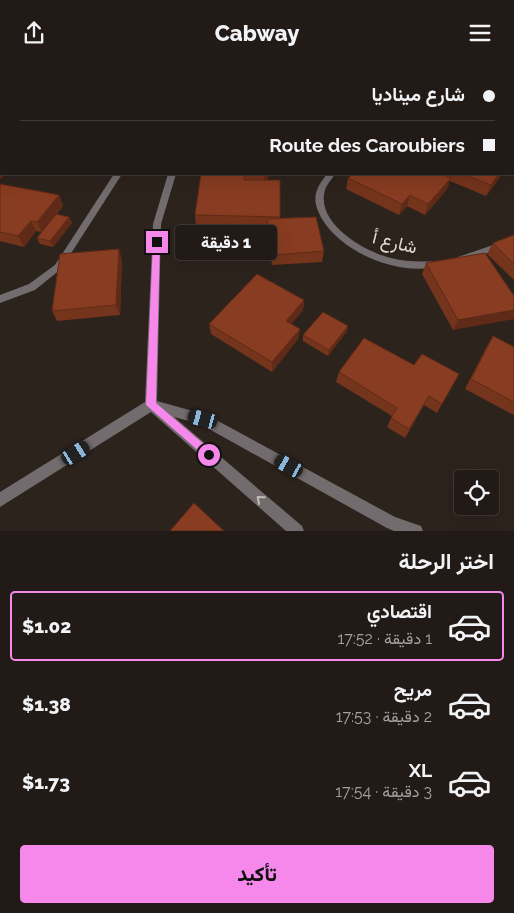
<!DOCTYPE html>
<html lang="ar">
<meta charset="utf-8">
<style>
:root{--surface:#221a16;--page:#2a231f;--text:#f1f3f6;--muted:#a2a1a1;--line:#3f3835;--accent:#f788eb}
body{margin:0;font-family:Raleway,Vazirmatn,sans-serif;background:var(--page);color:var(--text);direction:rtl;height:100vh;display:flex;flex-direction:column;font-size:19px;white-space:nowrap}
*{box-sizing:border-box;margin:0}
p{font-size:16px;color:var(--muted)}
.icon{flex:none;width:28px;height:28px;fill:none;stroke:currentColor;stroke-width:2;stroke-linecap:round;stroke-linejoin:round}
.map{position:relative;height:466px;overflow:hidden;direction:ltr}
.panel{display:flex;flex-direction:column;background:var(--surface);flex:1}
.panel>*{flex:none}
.guide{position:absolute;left:0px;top:0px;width:515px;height:110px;box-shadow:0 5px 20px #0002,0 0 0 1px var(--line);direction:rtl;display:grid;align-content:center;height:110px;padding:0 20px;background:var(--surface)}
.buttons{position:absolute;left:454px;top:405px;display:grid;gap:10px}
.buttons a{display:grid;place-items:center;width:45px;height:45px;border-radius:5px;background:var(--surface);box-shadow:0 5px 20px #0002,0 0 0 1px var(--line);font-size:25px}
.end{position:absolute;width:22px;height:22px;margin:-11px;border:6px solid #f788eb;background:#111;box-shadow:0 0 0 2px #111}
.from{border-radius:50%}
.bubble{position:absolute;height:35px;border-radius:5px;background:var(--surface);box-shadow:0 5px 20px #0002,0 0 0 1px var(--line);font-size:16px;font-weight:800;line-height:35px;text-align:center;direction:rtl}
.car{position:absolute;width:15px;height:30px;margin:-15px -8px;border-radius:6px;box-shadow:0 0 4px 1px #0007;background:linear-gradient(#222 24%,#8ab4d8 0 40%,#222 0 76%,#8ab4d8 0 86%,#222 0)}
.guide b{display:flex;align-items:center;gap:18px;height:48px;font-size:19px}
.guide b+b{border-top:1px solid var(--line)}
.guide i{width:12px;height:12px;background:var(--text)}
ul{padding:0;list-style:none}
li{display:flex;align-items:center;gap:15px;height:70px;margin:0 10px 8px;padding:0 10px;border:2px solid transparent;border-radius:5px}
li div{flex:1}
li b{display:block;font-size:19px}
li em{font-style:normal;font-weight:800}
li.selected{border-color:var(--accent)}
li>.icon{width:45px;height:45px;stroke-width:1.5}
h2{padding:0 20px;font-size:22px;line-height:60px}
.action{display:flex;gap:10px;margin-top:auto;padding:10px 20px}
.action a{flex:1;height:58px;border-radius:5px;background:var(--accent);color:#111;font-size:20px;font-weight:800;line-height:58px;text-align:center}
header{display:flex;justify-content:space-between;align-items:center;height:65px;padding:0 20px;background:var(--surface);font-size:22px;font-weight:800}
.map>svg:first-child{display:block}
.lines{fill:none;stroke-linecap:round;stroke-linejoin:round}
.minor{fill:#726c6f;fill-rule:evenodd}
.wall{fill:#75341c}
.shaded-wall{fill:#5f2a17}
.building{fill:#883c21;stroke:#5f2a17}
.oneway{stroke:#c0bab8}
.route{fill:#f788eb}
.labels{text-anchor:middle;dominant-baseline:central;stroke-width:4;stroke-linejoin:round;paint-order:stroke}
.street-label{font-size:18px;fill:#e2dbd7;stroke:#2d231d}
</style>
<header><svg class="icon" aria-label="menu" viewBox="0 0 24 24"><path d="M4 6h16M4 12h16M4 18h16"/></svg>Cabway<svg class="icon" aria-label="share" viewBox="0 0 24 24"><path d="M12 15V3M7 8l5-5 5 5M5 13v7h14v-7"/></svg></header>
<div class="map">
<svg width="514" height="466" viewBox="0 0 514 466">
<rect width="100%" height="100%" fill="#2d231d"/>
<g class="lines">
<g class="minor">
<rect x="209" y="0" width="6" height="1"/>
<rect x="0" y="40" width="1" height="4"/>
<polygon points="114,109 122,109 61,204 35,225 0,238 0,230 29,219 55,200"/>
<polygon points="168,109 176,109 161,159 157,336 207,350 395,452 421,461 423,466 394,466 387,463 200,359 174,352 302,461 304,466 286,466 151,347 0,442 0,427 145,337 153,159"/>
<path d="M327,109H335C332,114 327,119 325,125C315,158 365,187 391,193C406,197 422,197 437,196L440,197L442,199L440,201C401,212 343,189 322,154C317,145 313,135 317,125C319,119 323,114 327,109Z"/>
<polygon points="514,173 514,179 458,198 453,195 455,193"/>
</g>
</g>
<g class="wall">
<polygon points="343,0 368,0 367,1 347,1"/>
<polygon points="455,0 468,0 467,1 459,1"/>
<polygon points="201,109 270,109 267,115 280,115 280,154 324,186 322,197 272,200 267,163 196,161 195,150"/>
<polygon points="353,109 501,109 498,115 486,131 450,116 447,124 425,150 407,141 399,150 346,124 348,113"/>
<polygon points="0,119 59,130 63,141 57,149 69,152 72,158 53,182 40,179 37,173 41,167 36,166 24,182 0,176"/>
<polygon points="514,170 514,215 487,189 493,178"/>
<polygon points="122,195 120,250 57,256 52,246"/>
<polygon points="426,198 514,231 453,265 422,209"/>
<polygon points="304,235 303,245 291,259 300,264 298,274 272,307 211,269 209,259"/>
<polygon points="348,261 347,266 328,291 303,276 303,270"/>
<polygon points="493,271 514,282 514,350 465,324 487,281"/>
<polygon points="364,273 442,339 437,348 424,340 405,373 387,362 392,351 336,317 339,307"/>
</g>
<g class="shaded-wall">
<polygon points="361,0 368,0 367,1 361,1"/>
<polygon points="1,98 1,109 7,109 0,114 0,99"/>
<polygon points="265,109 270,109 264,122 264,111"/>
<polygon points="499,109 501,109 498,115 486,131 491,120"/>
<polygon points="451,113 447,124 425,150 428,139"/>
<polygon points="59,130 63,141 42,168 37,157"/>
<polygon points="410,130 407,141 399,150 402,139"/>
<polygon points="69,152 72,158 53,182 50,176"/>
<polygon points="31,156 36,166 24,182 18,171"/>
<polygon points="119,184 122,195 120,250 116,240"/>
<polygon points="304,235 303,245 285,266 286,256"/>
<polygon points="514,245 514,254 453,265 458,255"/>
<polygon points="348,261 347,266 328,291 329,285"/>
<polygon points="300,264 298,274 272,307 272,297"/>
</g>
<g class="building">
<polygon points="376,0 388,0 391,1 375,1"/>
<polygon points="399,0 420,0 424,1 397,1"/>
<polygon points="475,0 514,0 514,1 479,1"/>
<polygon points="0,67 1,67 1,98 0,99"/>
<polygon points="201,109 244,109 244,115 280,115 280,152 195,150"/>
<polygon points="248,109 265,109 264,111"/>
<polygon points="353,109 440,109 451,113 428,139 410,130 402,139 348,113"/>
<polygon points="463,109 499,109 491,120"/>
<polygon points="0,119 59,130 37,157 31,156 18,171 0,167"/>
<polygon points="56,149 69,152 50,176 37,173"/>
<polygon points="316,152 324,186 273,190 267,154"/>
<polygon points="514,170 514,199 493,178"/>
<polygon points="119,184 116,240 52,246 60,189"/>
<polygon points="485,188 514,231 514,245 458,255 426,198"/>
<polygon points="257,209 304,235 286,256 300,264 272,297 209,259"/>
<polygon points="323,247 348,261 329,285 303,270"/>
<polygon points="493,271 514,282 514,337 471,314"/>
<polygon points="364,273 414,300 422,289 459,309 442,339 429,331 409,364 391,353 397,343 339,307"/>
<polygon points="194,438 224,466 170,466"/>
</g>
<defs><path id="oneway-chevron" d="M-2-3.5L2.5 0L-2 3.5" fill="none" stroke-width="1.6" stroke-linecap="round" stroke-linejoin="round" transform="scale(1.25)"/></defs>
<use class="oneway" href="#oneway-chevron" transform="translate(260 434) rotate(-139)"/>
<polygon class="route" points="157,174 160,177 156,338 213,387 214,390 209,395 146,340 153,177"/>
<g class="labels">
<g class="street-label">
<text transform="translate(395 177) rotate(14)">شارع أ</text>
</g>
</g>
</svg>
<div class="buttons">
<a><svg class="icon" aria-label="locate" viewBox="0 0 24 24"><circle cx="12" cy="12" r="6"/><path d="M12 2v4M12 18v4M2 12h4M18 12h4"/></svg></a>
</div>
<i class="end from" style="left:209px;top:390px"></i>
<i class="end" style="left:157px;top:177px"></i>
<div class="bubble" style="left:175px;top:160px;width:102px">1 دقيقة</div>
<i class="car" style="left:203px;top:354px;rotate:285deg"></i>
<i class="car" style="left:76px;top:388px;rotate:58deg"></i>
<i class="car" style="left:289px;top:401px;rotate:299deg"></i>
<div class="guide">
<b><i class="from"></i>شارع ميناديا</b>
<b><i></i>Route des Caroubiers</b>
</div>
</div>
<section class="panel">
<h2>اختر الرحلة</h2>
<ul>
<li class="selected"><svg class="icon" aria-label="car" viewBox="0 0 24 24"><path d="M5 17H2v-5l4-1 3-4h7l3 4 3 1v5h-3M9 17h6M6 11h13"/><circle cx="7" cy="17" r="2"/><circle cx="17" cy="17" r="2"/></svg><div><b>اقتصادي</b><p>1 دقيقة · 17:52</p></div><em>$1.02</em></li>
<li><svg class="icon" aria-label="car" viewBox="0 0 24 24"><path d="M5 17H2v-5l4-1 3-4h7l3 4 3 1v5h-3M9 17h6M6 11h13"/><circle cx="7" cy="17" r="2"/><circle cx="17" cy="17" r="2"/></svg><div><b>مريح</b><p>2 دقيقة · 17:53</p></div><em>$1.38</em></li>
<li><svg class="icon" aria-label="car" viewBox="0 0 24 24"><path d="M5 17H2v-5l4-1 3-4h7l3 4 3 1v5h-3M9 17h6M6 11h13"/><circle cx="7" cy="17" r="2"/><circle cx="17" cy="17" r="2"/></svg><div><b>XL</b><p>3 دقيقة · 17:54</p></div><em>$1.73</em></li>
</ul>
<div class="action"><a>تأكيد</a></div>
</section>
